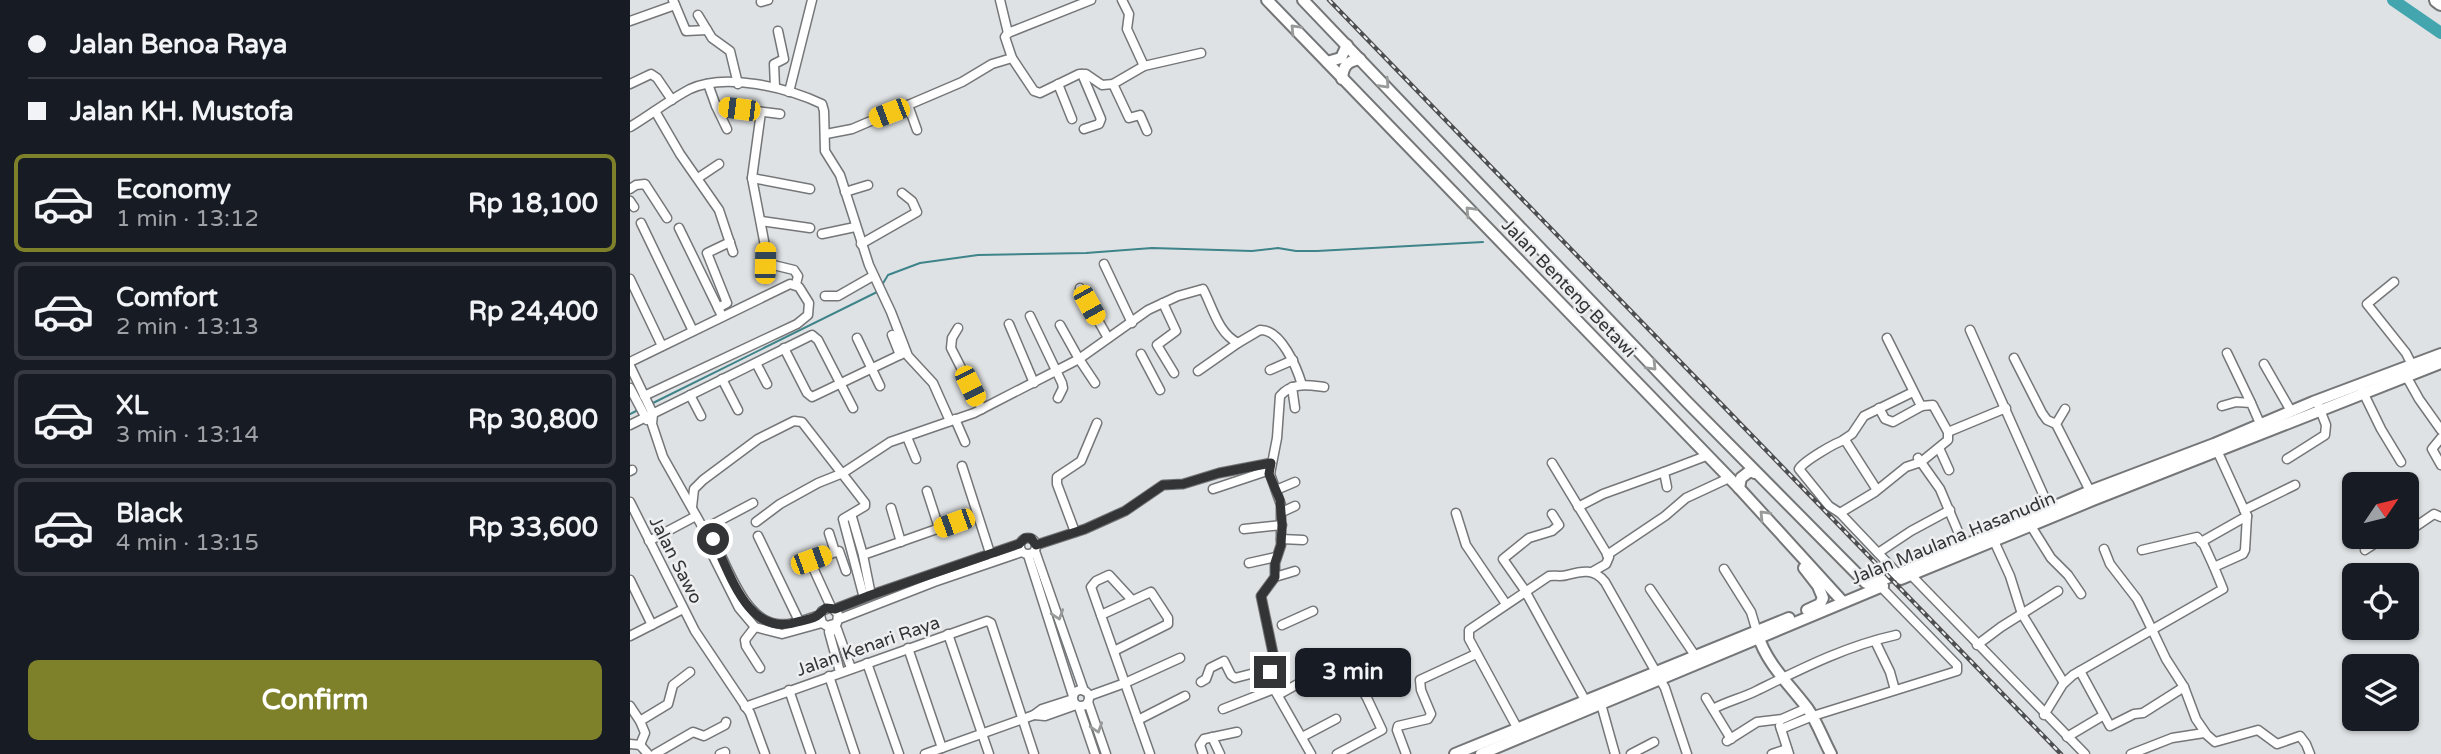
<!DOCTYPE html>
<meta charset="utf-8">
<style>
:root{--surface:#171b24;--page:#242831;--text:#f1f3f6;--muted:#9ea1a6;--line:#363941;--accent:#7f812a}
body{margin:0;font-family:"Varela Round",sans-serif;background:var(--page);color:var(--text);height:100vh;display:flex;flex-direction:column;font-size:26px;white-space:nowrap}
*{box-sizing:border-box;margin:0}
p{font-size:23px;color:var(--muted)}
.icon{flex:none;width:38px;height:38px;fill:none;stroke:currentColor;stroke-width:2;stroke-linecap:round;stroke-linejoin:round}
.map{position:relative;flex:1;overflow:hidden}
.sheet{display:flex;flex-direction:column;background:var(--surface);width:630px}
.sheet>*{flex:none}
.banner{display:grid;align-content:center;height:154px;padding:0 28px;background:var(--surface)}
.needle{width:46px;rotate:55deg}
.tools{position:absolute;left:1712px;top:472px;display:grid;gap:14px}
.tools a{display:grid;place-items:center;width:77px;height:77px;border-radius:10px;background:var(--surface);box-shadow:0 2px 5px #0004;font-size:35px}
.end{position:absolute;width:32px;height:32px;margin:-16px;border:9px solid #333435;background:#fff;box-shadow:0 0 0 4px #fff}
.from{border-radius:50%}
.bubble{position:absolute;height:49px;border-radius:10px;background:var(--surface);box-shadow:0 2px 5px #0004;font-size:23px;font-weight:800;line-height:49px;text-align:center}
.car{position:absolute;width:21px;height:42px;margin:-21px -10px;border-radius:9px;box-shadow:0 0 5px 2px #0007;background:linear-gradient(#f5c518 24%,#345 0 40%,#f5c518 0 76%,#345 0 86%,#f5c518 0)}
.banner b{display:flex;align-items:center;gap:24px;height:66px;font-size:26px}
.banner b+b{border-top:2px solid var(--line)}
.banner i{width:18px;height:18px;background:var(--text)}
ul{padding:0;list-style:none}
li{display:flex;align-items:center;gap:21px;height:98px;margin:0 14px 10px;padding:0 14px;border:4px solid var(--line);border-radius:10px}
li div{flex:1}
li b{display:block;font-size:26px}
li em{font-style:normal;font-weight:800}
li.current{border-color:var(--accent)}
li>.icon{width:63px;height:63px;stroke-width:1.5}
.button{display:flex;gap:14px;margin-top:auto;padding:14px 28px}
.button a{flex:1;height:80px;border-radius:10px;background:var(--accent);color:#fff;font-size:28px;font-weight:800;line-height:80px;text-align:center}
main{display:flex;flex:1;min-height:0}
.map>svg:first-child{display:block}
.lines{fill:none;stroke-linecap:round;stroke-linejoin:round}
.stream{stroke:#3e848a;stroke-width:2}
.river{stroke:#43a6ae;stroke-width:12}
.street-casing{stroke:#747678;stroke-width:11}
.secondary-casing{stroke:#747678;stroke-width:14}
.highway-casing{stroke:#747678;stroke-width:18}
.street{stroke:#fff;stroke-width:8}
.secondary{stroke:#fff;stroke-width:10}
.highway{stroke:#fff;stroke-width:14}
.rail-casing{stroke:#4d4e50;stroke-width:4.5}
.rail{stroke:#edeff1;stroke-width:2;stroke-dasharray:5;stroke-linecap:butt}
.oneway{stroke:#999a9a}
.route{stroke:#333435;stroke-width:9}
.labels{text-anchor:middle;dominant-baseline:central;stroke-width:5;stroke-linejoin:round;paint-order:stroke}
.street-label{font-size:18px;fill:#333435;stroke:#edeff1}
</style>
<main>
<section class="sheet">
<div class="banner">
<b><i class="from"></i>Jalan Benoa Raya</b>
<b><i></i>Jalan KH. Mustofa</b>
</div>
<ul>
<li class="current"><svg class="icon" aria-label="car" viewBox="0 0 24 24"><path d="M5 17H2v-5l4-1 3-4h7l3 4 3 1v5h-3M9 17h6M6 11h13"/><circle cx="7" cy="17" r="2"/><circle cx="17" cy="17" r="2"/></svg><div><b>Economy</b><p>1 min · 13:12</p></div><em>Rp 18,100</em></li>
<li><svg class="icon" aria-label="car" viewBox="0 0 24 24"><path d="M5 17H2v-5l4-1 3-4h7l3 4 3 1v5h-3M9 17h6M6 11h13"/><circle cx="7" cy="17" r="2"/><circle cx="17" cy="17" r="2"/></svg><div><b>Comfort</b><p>2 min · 13:13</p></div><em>Rp 24,400</em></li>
<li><svg class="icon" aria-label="car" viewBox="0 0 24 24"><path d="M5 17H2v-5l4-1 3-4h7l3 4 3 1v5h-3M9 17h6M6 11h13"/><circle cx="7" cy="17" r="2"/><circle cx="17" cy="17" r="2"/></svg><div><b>XL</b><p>3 min · 13:14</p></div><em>Rp 30,800</em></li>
<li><svg class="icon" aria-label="car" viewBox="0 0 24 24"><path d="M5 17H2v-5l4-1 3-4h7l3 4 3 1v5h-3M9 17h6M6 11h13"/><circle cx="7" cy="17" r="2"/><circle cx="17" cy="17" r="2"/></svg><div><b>Black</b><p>4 min · 13:15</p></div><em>Rp 33,600</em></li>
</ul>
<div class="button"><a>Confirm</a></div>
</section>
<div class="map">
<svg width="1811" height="754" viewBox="0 0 1811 754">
<rect width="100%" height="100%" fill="#dfe2e4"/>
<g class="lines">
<g class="stream">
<polyline points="252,285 258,275 290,263 348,255 456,253 522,248 622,251 648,248 666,251 687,251 853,242"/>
<polyline points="23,403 247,292"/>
<polyline points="0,414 8,410"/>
</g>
<polyline class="river" points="1763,0 1811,33"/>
<g class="street-casing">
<g id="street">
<polyline points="43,0 56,31 77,30"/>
<polyline points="370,0 378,33"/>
<polyline points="492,0 499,14 497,29 514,66"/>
<polyline points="131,2 138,0"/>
<polyline points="68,15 82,38 100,51 108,84"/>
<polyline points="0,21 45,5"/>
<polyline points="382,58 375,37 378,33 461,0"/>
<polyline points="452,74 471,119 469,124 454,129"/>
<polyline points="0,84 21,74 27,78 42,100"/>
<polyline points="78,84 86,106 150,114"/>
<polyline points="428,84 442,119"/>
<polyline points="483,84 499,118 510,115 517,131"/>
<polyline points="145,87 144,64 154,59 148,31"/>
<polyline points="159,92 182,0"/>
<polyline points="278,105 287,130"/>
<polyline points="86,106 97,129"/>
<polyline points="25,111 50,154 89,210 103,252"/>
<polyline points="131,112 122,178 135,246 134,274"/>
<path d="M0,127C20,115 39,100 60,89C96,72 158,88 192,104L194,111L195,151L210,175L239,265L261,312L278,356L303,383L320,421"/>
<polyline points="196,134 222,129 332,82 362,64 382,58 404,91 410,93 449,74 456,74 472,85 483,84 514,66 571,53"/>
<polyline points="68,178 89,164"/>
<polyline points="122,178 180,189"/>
<polyline points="0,189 6,185 15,184 37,218"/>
<polyline points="215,192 238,185"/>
<polyline points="0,201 4,207"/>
<polyline points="131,221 180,228"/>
<polyline points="11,223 63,331"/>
<polyline points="49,228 92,316"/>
<polyline points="192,234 225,227"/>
<polyline points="231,244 287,212 282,201 272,193"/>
<polyline points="135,263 164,270 168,276 166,284"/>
<polyline points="474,264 502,323"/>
<polyline points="0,279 32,346"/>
<polyline points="1764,282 1737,304 1776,353 1782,365"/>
<polyline points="450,288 478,338"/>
<polyline points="195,296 208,296 243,276"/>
<polyline points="533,303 546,331 527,345 544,373"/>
<polyline points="88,308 97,303 77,253 100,242"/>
<polyline points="400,316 432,383 433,388 428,398"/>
<polyline points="379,324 404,383"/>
<polyline points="430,325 449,359 465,383"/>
<polyline points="328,328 322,338 321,348 352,409"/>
<polyline points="1340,330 1421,512"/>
<polyline points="262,335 270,355"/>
<polyline points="227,338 250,386"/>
<polyline points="154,348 177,393 182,397 276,352"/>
<polyline points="1597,353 1621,403"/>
<polyline points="511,354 530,390"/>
<polyline points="1384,358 1412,413 1417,420 1426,424"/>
<polyline points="0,362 160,284 169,287 179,303 178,315 167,324 14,396"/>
<polyline points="126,363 137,384"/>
<polyline points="1634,364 1661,411"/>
<path d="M0,366L23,414L22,424L33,457L77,535L83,539C97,565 114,620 147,624C161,626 176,619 190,615"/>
<polyline points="640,370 663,360"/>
<polyline points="568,371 608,343"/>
<polyline points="1775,374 1789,399 1811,430"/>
<polyline points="92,379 108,410"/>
<polyline points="662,387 665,408"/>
<polyline points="0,388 17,420"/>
<polyline points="1732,390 1751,429 1771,462"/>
<polyline points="60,395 71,416"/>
<polyline points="1592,406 1606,402 1621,403 1632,428"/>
<polyline points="1249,408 1255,419 1263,422 1292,406"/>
<polyline points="1435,409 1426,424 1461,493"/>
<polyline points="325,419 335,442"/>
<polyline points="0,425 182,335 188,340 223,408"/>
<polyline points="1318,432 1376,408"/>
<polyline points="277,437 286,459"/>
<polyline points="1811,438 1802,449 1811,465"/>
<polyline points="1213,440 1222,434 1234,416 1283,392"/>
<polyline points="1585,446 1617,516"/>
<polyline points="1309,448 1319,470"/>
<polyline points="1288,458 1310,489 1335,548"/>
<polyline points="1657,459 1695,435 1696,425 1689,407"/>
<polyline points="922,463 979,557 976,564 962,572"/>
<polyline points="332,466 361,556"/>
<polyline points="0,471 2,470"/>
<polyline points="1037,487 1034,472 1076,456"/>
<polyline points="583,489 640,470"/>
<polyline points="646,490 665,482"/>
<path d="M1247,490L1215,440C1206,442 1174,461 1169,469L1199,506L1210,513L1245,492L1276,467L1291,462L1318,440V432L1303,405L1291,406L1257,338"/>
<polyline points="297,491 309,528"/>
<polyline points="0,502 65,631 120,713 135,754"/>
<polyline points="62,507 64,489 73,480 128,439 164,421 172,422 235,503 235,506 213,519 234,598"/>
<polyline points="948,507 973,494 1034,472"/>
<polyline points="261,508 271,542"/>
<polyline points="1614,510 1665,485"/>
<polyline points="652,512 665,506"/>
<polyline points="826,513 836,545 876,604"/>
<polyline points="1210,513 1268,574"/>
<polyline points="922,514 929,525 922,531 899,538 873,559 894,589 955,700"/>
<polyline points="222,517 233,555"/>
<path d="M126,522L150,504L188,483L213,473L260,442L344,413L449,359L518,310L548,296L573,289C583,308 588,333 608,343L630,330C651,329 667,368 672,385"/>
<polyline points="1401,526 1421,558 1438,575 1451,594"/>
<polyline points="1776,527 1785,527 1804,514 1811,517"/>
<polyline points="74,529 123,503"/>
<polyline points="614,529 652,525"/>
<polyline points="445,532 427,484 427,477 451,461 467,423"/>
<polyline points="199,533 205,552"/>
<polyline points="77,535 76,542 109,608 125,627 152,634 192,623"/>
<polyline points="128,536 169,621"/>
<circle cx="398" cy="546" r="8"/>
<polyline points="651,539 673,540"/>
<polyline points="19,541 66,516"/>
<polyline points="1364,541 1380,576 1392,614 1434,683"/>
<polyline points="1571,542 1617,516"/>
<polyline points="406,545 455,529 495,511 533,485 553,484 589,473 641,463"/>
<polyline points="1474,549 1480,564 1507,599 1516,617 1536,659 1554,687 1566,719 1577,735 1585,742 1628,730 1647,744 1670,736 1676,744 1680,754"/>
<polyline points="1512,550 1567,537 1574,545 1584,567"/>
<polyline points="1735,550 1755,537"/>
<polyline points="405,551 454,691"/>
<polyline points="1248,553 1281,531 1320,510"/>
<polyline points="398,555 443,696"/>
<polyline points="977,555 1035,516 1056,498 1099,478"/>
<polyline points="619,563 646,557"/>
<polyline points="1094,569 1121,612 1127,632"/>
<polyline points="1278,572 1455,754"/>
<polyline points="645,577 665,571"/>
<polyline points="0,580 22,625"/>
<polyline points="1020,589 1066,657"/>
<polyline points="241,595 233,555 324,523"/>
<polyline points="502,600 479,575 466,581 461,587 520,754"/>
<polyline points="201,607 192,611 190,615 192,623 197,626 207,623 208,614 201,607 180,561 209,551 216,571"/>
<polyline points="205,609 241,595 389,544"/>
<polyline points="471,615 521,592 538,618 538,624 484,651"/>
<polyline points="209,619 304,582 392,552"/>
<polyline points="652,625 683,611"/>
<polyline points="125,627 115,640 116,646 130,668"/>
<polyline points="318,634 359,754"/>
<polyline points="0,636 53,609"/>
<polyline points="1245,641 1260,672 1265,690"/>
<polyline points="1347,645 1371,627 1428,591"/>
<polyline points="278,648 312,748"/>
<polyline points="237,663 269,754"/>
<polyline points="1450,671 1480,726 1504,714 1513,713 1554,687"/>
<polyline points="210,672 199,632 207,629 221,668"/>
<polyline points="199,676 225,754"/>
<polyline points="571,682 576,679 580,668 594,661 601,675 605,678 640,669"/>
<circle cx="451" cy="698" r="8"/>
<polyline points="159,690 181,754"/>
<polyline points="648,695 682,676 716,662 737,698 752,730 707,754"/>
<polyline points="459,696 495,683 550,658"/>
<polyline points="1076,698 1101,739"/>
<polyline points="458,702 476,754"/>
<polyline points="971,704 985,754"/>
<polyline points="0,706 10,721"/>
<polyline points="115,707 357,621 361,623 404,754"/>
<polyline points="449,707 465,754"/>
<polyline points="593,709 644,689"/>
<path d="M1083,709C1097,701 1113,698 1128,690C1173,668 1216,646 1266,635"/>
<polyline points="404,715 415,716 446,705"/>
<polyline points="1414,715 1433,684 1443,675 1593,589 1584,567 1613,554 1615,550 1617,516"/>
<polyline points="508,720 555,696"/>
<polyline points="1150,726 1159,754"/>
<polyline points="1151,729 1183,716 1327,671 1327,665 1251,587"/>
<path d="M890,733L839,639V630L919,576C925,575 931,577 937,575C952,571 964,568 975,582L1035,688L1057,754"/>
<polyline points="582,737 590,754"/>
<polyline points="672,737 706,719"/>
<polyline points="1437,737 1474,715"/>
<polyline points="1097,741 1127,722 1152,719 1177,708"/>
<polyline points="0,744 10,745 18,754"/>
<polyline points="10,745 15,733 10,721 38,704 43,685 60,672"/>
<polyline points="25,754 63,732 74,736 95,725 96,722"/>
<polyline points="90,754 95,752"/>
<polyline points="295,754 404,715 412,709 443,699"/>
<polyline points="573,754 570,745 574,739 607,732"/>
<path d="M681,754L644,689L640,669L644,658L631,596L645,577V563L651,545V505L640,474L647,438L650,396C662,382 677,385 694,387"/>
<polyline points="776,754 767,730 768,726 798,719 801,714 791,690 790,680 846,654"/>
<polyline points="1001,754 1024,742"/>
<polyline points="1142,754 1157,749"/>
<polyline points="1501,754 1542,738 1574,733"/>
</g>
</g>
<g class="secondary-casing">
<g id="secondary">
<polyline points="637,0 1109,488 1213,602"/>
<polyline points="673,0 1057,402 1236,583 1240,584 1268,574 1460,491 1584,444 1683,402 1811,354"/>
<polyline points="697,62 711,58 717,45"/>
<path d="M712,79C713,66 717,61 730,59"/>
<polyline points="1109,488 1111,478 1120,471 1125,473"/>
<polyline points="1174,568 1188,586 1193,598 1190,604 1177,610"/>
<polyline points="1271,579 1463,500 1811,363"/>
<path d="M1128,635C1136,663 1160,685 1178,709C1187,722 1193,739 1201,754"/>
<polyline points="825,754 1159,618"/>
<polyline points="851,754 1253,586"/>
</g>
</g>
<g class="highway-casing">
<polyline id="highway" points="1807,0 1811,3"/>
</g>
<use href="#street" class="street"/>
<use href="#secondary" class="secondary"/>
<use href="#highway" class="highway"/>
<g class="rail-casing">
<polyline id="rail" points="699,0 1431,754"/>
</g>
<use href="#rail" class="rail"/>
</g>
<defs><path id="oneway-chevron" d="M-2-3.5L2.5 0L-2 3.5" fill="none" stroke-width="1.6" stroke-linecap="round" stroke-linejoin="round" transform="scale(1.75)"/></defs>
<g class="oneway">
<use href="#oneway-chevron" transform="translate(665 29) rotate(-134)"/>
<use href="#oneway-chevron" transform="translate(755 84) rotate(47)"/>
<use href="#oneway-chevron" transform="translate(840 211) rotate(-134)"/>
<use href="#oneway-chevron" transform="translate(1022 366) rotate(46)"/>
<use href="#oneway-chevron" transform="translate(1134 515) rotate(-134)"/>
<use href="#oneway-chevron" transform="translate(428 615) rotate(71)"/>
<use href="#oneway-chevron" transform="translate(467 728) rotate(72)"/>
</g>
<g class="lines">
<path class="route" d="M83,539C100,573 118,638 167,622C173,620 184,619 188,615C191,613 193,610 196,608L205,609L241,595L389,544L395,538H401L406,545L455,529L495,511L533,485L553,484L589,473L641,463L639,474L650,500L652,525L651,545L645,563V577L631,596L644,658L640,672"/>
</g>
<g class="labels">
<g class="street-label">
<text transform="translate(939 288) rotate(46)">Jalan Benteng Betawi</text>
<text transform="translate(1323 538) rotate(-22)">Jalan Maulana Hasanudin</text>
<text transform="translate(46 560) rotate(63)">Jalan Sawo</text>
<text transform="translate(238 646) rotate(-19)">Jalan Kenari Raya</text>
</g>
</g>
</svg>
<div class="tools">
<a><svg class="needle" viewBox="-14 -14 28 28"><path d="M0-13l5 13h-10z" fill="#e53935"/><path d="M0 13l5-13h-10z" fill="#9ea1a6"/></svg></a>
<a><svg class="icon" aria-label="locate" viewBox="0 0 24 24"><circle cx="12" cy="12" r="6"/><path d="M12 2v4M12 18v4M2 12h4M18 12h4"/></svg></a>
<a><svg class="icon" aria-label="layers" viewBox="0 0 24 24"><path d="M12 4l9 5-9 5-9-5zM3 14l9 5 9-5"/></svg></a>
</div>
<i class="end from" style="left:83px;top:539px"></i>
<i class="end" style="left:640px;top:672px"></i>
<div class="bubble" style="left:665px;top:648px;width:116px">3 min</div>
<i class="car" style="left:109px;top:109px;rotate:277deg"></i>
<i class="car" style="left:259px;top:113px;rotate:249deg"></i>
<i class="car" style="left:135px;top:263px;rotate:1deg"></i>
<i class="car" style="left:459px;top:305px;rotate:151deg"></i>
<i class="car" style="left:340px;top:386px;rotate:154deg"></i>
<i class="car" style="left:324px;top:523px;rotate:250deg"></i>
<i class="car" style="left:181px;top:560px;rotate:70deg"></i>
</div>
</main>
